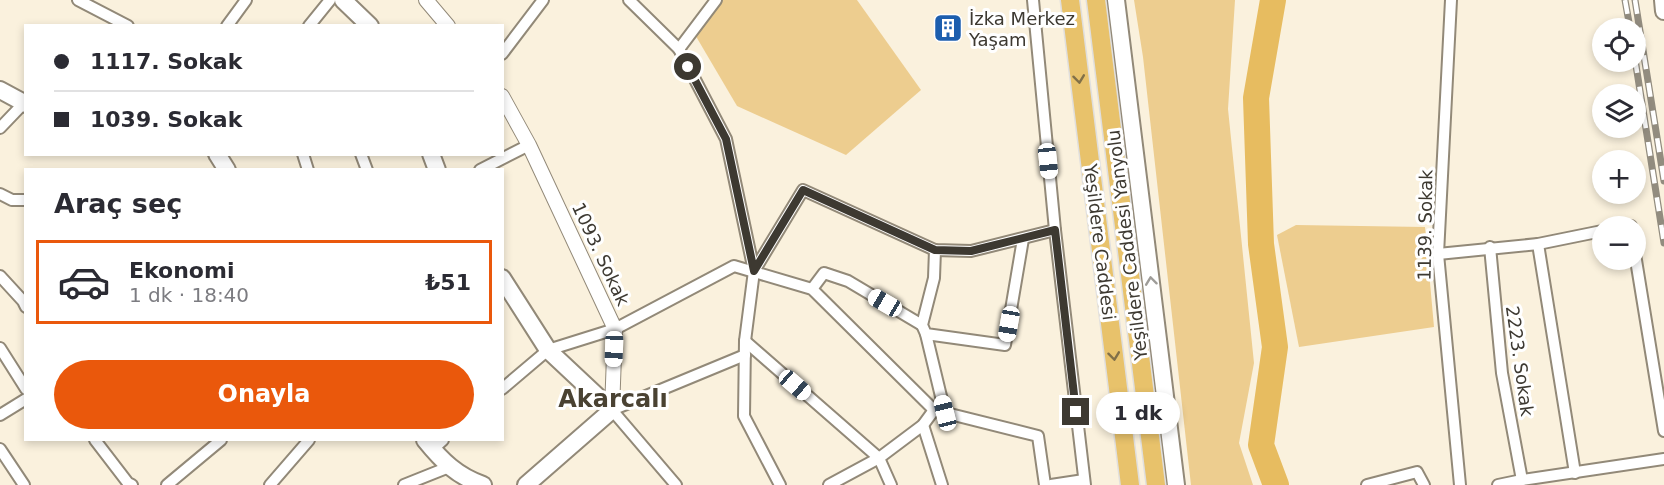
<!DOCTYPE html>
<html lang="tr">
<meta charset="utf-8">
<style>
:root{--surface:#fff;--page:#f2f2f3;--text:#2b2b33;--muted:#7c7c81;--line:#e1e1e2;--accent:#ea580c}
body{margin:0;font-family:"DejaVu Sans",sans-serif;background:var(--page);color:var(--text);height:100vh;display:flex;flex-direction:column;font-size:22px;white-space:nowrap}
*{box-sizing:border-box;margin:0}
p{font-size:20px;color:var(--muted)}
.icon{flex:none;width:33px;height:33px;fill:none;stroke:currentColor;stroke-width:2;stroke-linecap:round;stroke-linejoin:round}
.map{position:relative;flex:1;overflow:hidden}
.details{position:absolute;left:24px;top:168px;width:480px;height:273px;display:flex;flex-direction:column;background:var(--surface);border-radius:0px;box-shadow:0 3px 9px #0003}
.details>*{flex:none}
.guide{position:absolute;left:24px;top:24px;width:480px;height:132px;border-radius:0px;box-shadow:0 3px 9px #0003;display:grid;align-content:center;height:132px;padding:0 30px;background:var(--surface)}
.fabs{position:absolute;left:1592px;top:18px;display:grid;gap:12px}
.fabs a{display:grid;place-items:center;width:54px;height:54px;border-radius:50%;background:var(--surface);box-shadow:0 3px 9px #0003;font-size:30px}
.end{position:absolute;width:27px;height:27px;margin:-14px;border:8px solid #3d3931;background:#fff;box-shadow:0 0 0 3px #fff}
.from{border-radius:50%}
.bubble{position:absolute;height:42px;border-radius:21px;background:var(--surface);box-shadow:0 3px 9px #0003;font-size:20px;font-weight:700;line-height:42px;text-align:center}
.car{position:absolute;width:18px;height:36px;margin:-18px -9px;border-radius:8px;box-shadow:0 0 4px 2px #0007;background:linear-gradient(#fff 24%,#345 0 40%,#fff 0 76%,#345 0 86%,#fff 0)}
.guide b{display:flex;align-items:center;gap:21px;height:57px;font-size:22px}
.guide b+b{border-top:2px solid var(--line)}
.guide i{width:15px;height:15px;background:var(--text)}
ul{padding:0;list-style:none}
li{display:flex;align-items:center;gap:18px;height:84px;margin:0 12px 9px;padding:0 18px;border:3px solid transparent;border-radius:0px}
li div{flex:1}
li b{display:block;font-size:22px}
li em{font-style:normal;font-weight:700}
li.current{border-color:var(--accent)}
li>.icon{width:54px;height:54px;stroke-width:1.5}
h2{padding:0 30px;font-size:27px;line-height:72px}
.primary-button{display:flex;gap:12px;margin-top:auto;padding:12px 30px}
.primary-button a{flex:1;height:69px;border-radius:36px;background:var(--accent);color:#fff;font-size:24px;font-weight:700;line-height:69px;text-align:center}
.map>svg:first-child{display:block}
.green{fill:#edcd8f}
.lines{fill:none;stroke-linecap:round;stroke-linejoin:round}
.river{stroke:#e7bc60;stroke-width:26}
.minor-casing{stroke:#928978;stroke-width:14}
.tertiary-casing{stroke:#928978;stroke-width:16}
.secondary-casing{stroke:#928978;stroke-width:20}
.trunk-casing{stroke:#e0dfde;stroke-width:21}
.minor{stroke:#fff;stroke-width:10}
.tertiary{stroke:#fff;stroke-width:14}
.secondary{stroke:#fff;stroke-width:16}
.trunk{stroke:#e8c26b;stroke-width:18}
.rail-casing{stroke:#928c7f;stroke-width:7}
.rail{stroke:#fff;stroke-width:4.5;stroke-dasharray:14;stroke-linecap:butt}
.oneway{stroke:#817048}
.oneway2{stroke:#9e9c98}
.route{stroke:#3d3931;stroke-width:8}
.labels{text-anchor:middle;dominant-baseline:central;stroke-width:6;stroke-linejoin:round;paint-order:stroke}
.poi-label{font-size:18px;fill:#3d3931;stroke:#fff;text-anchor:start}
.street-label{font-size:18px;fill:#3d3931;stroke:#fff}
.district-label{font-size:24px;font-weight:bold;fill:#4a4232;stroke:#fff}
</style>
<div class="map">
<svg width="1664" height="485" viewBox="0 0 1664 485">
<rect width="100%" height="100%" fill="#faf1dd"/>
<g class="green">
<polygon points="723,0 857,0 921,90 846,155 737,106 694,33"/>
<polygon points="1134,0 1235,0 1228,109 1254,363 1239,443 1253,485 1191,485 1143,57"/>
<polygon points="1296,225 1425,227 1434,327 1299,347 1277,235"/>
</g>
<g class="lines">
<polyline class="river" points="1273,0 1256,98 1261,244 1275,347 1261,445 1276,485"/>
<g class="minor-casing">
<g id="minor">
<polyline points="78,0 128,26"/>
<polyline points="629,0 679,49 726,139 754,271"/>
<polyline points="1033,0 1055,230 1085,485"/>
<polyline points="1451,0 1438,254 1460,485"/>
<polyline points="227,26 246,0"/>
<polyline points="309,26 330,0"/>
<polyline points="679,49 716,0"/>
<polyline points="502,54 543,0"/>
<polyline points="0,128 23,104"/>
<polyline points="303,154 308,170"/>
<polyline points="361,154 367,170"/>
<polyline points="480,170 529,145"/>
<polyline points="0,194 12,200 26,200"/>
<polyline points="1625,226 1631,226"/>
<polyline points="1538,244 1575,473"/>
<polyline points="1490,247 1502,373 1522,480"/>
<polyline points="935,250 934,278 922,325 926,334 1005,345 1023,239"/>
<polyline points="1438,254 1538,244 1602,231"/>
<polyline points="1635,254 1664,431"/>
<polyline points="0,276 23,301 26,307"/>
<polyline points="812,289 824,273 848,281 922,325"/>
<polyline points="926,334 945,413"/>
<polyline points="745,341 879,458 891,485"/>
<polyline points="0,348 26,389"/>
<polyline points="502,389 548,350 615,329 734,266 812,289 934,410 1038,436 1045,485"/>
<polyline points="0,415 26,399"/>
<polyline points="923,425 942,485"/>
<polyline points="95,440 128,483 132,485"/>
<polyline points="0,449 24,485"/>
<polyline points="433,449 443,440"/>
<polyline points="167,485 221,440"/>
<polyline points="270,485 309,440"/>
<polyline points="404,485 449,467"/>
<polyline points="676,485 612,410 745,355"/>
<polyline points="780,485 744,416 745,341 754,271 803,190 935,250 971,251 1055,230"/>
<polyline points="829,485 879,458 923,425 934,410"/>
<polyline points="1051,485 1084,480"/>
<polyline points="1367,485 1417,472 1424,485"/>
<polyline points="1498,485 1522,480 1664,459"/>
</g>
</g>
<g class="tertiary-casing">
<g id="tertiary">
<polyline points="426,0 448,26"/>
<polyline points="502,96 529,145 615,329 612,410"/>
</g>
</g>
<g class="secondary-casing">
<g id="secondary">
<polyline points="343,0 370,26"/>
<polyline points="1116,0 1176,485"/>
<polyline points="1663,0 1664,11"/>
<polyline points="0,90 26,104"/>
<polyline points="217,154 227,170"/>
<polyline points="431,154 437,170"/>
<polyline points="502,278 548,350 612,410 526,485"/>
<path d="M425,440C442,461 457,476 483,485"/>
</g>
</g>
<g class="trunk-casing">
<g id="trunk">
<polyline points="1070,0 1130,485"/>
<polyline points="1096,0 1156,485"/>
</g>
</g>
<use href="#minor" class="minor"/>
<use href="#tertiary" class="tertiary"/>
<use href="#secondary" class="secondary"/>
<use href="#trunk" class="trunk"/>
<g class="rail-casing">
<g id="rail">
<polyline points="1625,0 1630,28"/>
<polyline points="1635,0 1664,181"/>
<polyline points="1635,59 1664,243"/>
</g>
</g>
<use href="#rail" class="rail"/>
</g>
<defs><path id="oneway-chevron" d="M-2-3.5L2.5 0L-2 3.5" fill="none" stroke-width="1.6" stroke-linecap="round" stroke-linejoin="round" transform="scale(1.5)"/></defs>
<g class="oneway">
<use href="#oneway-chevron" transform="translate(1079 79) rotate(83)"/>
<use href="#oneway-chevron" transform="translate(1114 356) rotate(83)"/>
</g>
<use class="oneway2" href="#oneway-chevron" transform="translate(1151 281) rotate(-97)"/>
<g class="lines">
<polyline class="route" points="688,67 726,139 754,271 803,190 935,250 971,251 1055,230 1076,412"/>
</g>
<defs>
<g id="building-square" transform="scale(1.5)"><rect x="-9" y="-9" width="18" height="18" rx="4" fill="#1c5eae" stroke="#fff"/><path d="M-4-6H4V6H1V3H-1V6H-4ZM-2.5-4.3h1.7v1.8h-1.7ZM.8-4.3h1.7v1.8H.8ZM-2.5-1h1.7V.8h-1.7ZM.8-1h1.7V.8H.8Z" fill="#fff"/></g>
</defs>
<g fill-rule="evenodd">
<use href="#building-square" x="948" y="28"/>
</g>
<g class="labels">
<g class="poi-label">
<text x="969" y="18">İzka Merkez<tspan x="969" dy="21">Yaşam</tspan></text>
</g>
<g class="street-label">
<text transform="translate(1425 225) rotate(-89)">1139. Sokak</text>
<text transform="translate(1100 242) rotate(83)">Yeşildere Caddesi</text>
<text transform="translate(1127 245) rotate(-97)">Yeşildere Caddesi Yanyolu</text>
<text transform="translate(601 254) rotate(65)">1093. Sokak</text>
<text transform="translate(1520 361) rotate(82)">2223. Sokak</text>
</g>
<g class="district-label">
<text x="613" y="399">Akarcalı</text>
</g>
</g>
</svg>
<div class="fabs">
<a><svg class="icon" aria-label="locate" viewBox="0 0 24 24"><circle cx="12" cy="12" r="6"/><path d="M12 2v4M12 18v4M2 12h4M18 12h4"/></svg></a>
<a><svg class="icon" aria-label="layers" viewBox="0 0 24 24"><path d="M12 4l9 5-9 5-9-5zM3 14l9 5 9-5"/></svg></a>
<a>+</a>
<a>−</a>
</div>
<i class="end from" style="left:688px;top:67px"></i>
<i class="end" style="left:1076px;top:412px"></i>
<div class="bubble" style="left:1096px;top:392px;width:84px">1 dk</div>
<i class="car" style="left:1048px;top:161px;rotate:174deg"></i>
<i class="car" style="left:885px;top:303px;rotate:300deg"></i>
<i class="car" style="left:1009px;top:324px;rotate:190deg"></i>
<i class="car" style="left:614px;top:349px;rotate:182deg"></i>
<i class="car" style="left:795px;top:385px;rotate:131deg"></i>
<i class="car" style="left:945px;top:413px;rotate:346deg"></i>
<div class="guide">
<b><i class="from"></i>1117. Sokak</b>
<b><i></i>1039. Sokak</b>
</div>
<section class="details">
<h2>Araç seç</h2>
<ul>
<li class="current"><svg class="icon" aria-label="car" viewBox="0 0 24 24"><path d="M5 17H2v-5l4-1 3-4h7l3 4 3 1v5h-3M9 17h6M6 11h13"/><circle cx="7" cy="17" r="2"/><circle cx="17" cy="17" r="2"/></svg><div><b>Ekonomi</b><p>1 dk · 18:40</p></div><em>₺51</em></li>
</ul>
<div class="primary-button"><a>Onayla</a></div>
</section>
</div>
